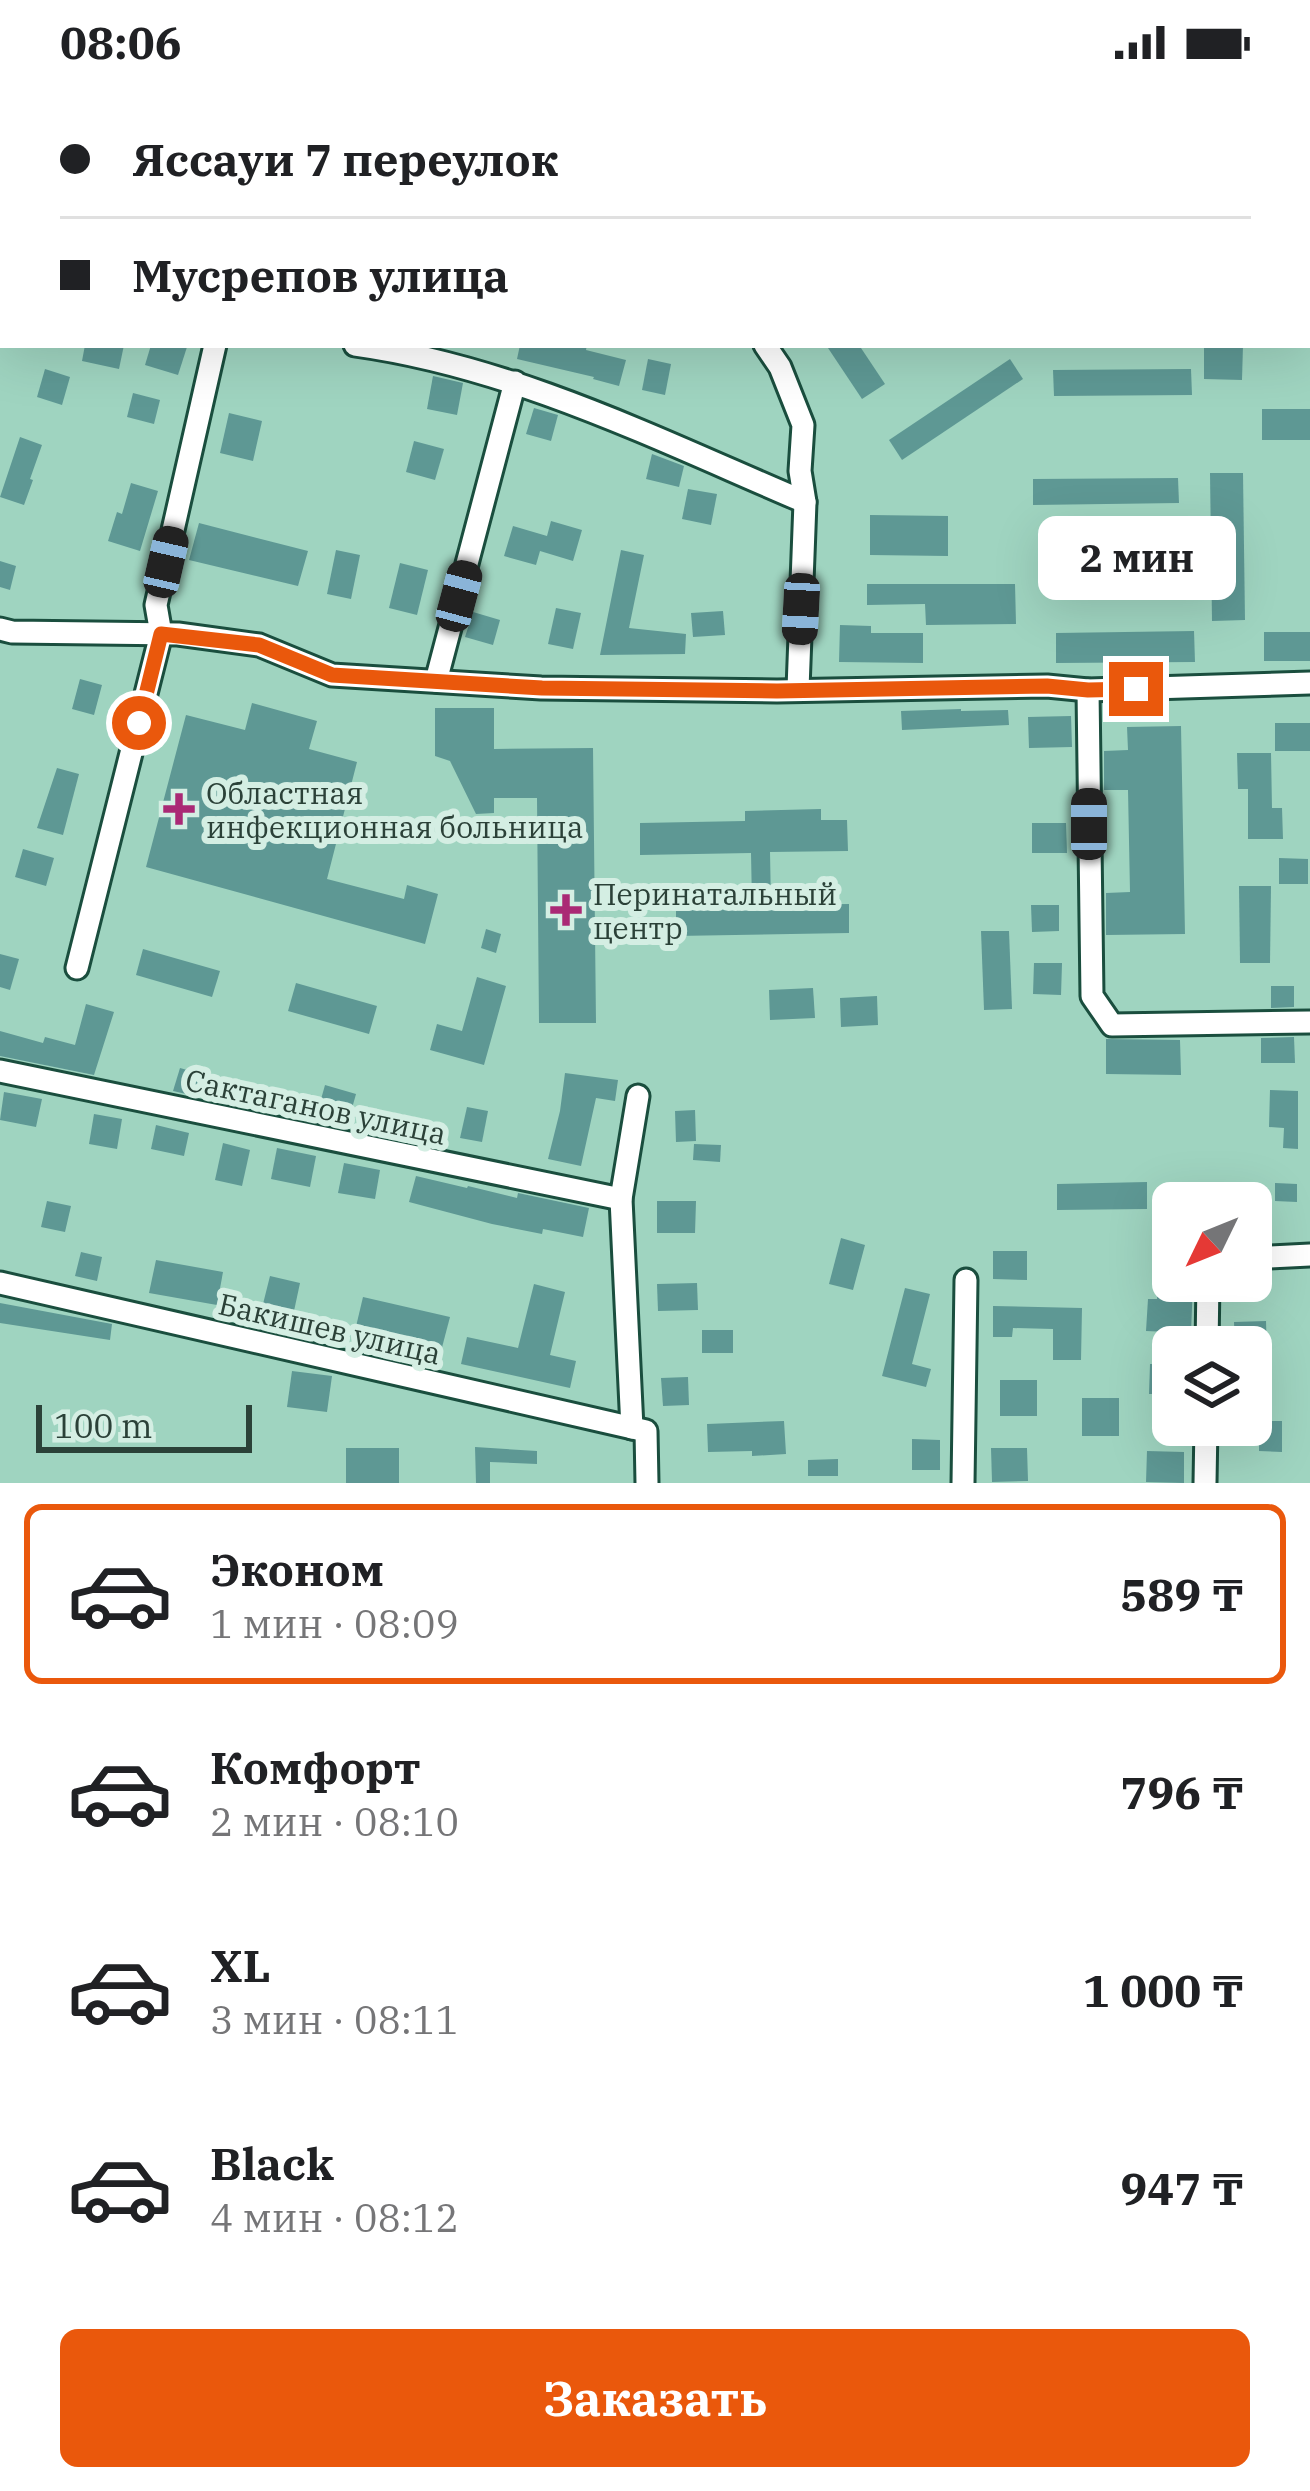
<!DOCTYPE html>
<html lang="ru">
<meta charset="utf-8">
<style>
:root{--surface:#fff;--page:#f2f2f2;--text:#202124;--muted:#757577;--line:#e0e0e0;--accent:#ea580c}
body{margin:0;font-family:"IBM Plex Serif",serif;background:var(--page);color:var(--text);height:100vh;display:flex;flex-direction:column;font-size:45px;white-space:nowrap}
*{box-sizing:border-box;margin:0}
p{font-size:39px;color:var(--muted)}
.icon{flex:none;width:66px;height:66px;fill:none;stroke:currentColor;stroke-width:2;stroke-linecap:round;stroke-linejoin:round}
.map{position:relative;height:1399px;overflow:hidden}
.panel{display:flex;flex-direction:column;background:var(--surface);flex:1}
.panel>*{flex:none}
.hud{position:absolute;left:0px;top:0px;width:1311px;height:264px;box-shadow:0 12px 48px #0002;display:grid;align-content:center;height:264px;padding:0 60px;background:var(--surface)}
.needle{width:78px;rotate:227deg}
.buttons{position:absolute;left:1152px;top:1098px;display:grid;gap:24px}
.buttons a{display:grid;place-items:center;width:120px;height:120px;border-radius:18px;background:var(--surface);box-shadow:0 12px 48px #0002;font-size:60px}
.scale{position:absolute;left:36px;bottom:30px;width:216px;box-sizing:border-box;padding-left:12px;border:6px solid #2b4138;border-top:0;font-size:33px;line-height:42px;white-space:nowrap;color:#2b4138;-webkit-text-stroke:9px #d4eee3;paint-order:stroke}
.end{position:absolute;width:54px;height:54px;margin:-27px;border:15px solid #ea580c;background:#fff;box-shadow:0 0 0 6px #fff}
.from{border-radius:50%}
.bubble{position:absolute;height:84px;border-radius:18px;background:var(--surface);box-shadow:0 12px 48px #0002;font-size:39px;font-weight:700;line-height:84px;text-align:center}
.car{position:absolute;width:36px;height:72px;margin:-36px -18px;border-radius:15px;box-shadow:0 0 9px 3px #0007;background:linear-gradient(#222 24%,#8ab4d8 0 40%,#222 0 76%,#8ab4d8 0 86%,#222 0)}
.hud b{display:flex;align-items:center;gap:42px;height:114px;font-size:45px}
.hud b+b{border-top:3px solid var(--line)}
.hud i{width:30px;height:30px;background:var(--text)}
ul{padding:21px 0 0;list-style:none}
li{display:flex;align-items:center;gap:36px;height:180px;margin:0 24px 18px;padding:0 36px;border:6px solid transparent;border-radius:18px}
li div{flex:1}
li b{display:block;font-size:45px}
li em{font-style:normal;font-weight:700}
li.on{border-color:var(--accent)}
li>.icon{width:108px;height:108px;stroke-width:1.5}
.action{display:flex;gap:24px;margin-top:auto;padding:24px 60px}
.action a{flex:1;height:138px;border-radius:18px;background:var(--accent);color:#fff;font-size:48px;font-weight:700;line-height:138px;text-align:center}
.status{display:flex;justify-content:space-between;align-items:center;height:84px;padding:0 60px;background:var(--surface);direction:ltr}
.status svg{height:33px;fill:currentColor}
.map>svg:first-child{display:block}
.building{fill:#5e9894}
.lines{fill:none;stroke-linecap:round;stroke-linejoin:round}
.minor-casing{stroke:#1a4e3e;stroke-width:27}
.minor{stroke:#fff;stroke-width:21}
.route{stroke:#ea580c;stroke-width:15}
.poi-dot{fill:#aa2975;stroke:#d4eee3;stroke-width:4.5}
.labels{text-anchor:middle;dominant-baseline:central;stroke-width:12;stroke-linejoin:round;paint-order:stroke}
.poi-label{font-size:30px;fill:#2b4138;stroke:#d4eee3;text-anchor:start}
.street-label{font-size:30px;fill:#2b4138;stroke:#d4eee3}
</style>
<div class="status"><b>08:06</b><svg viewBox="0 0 49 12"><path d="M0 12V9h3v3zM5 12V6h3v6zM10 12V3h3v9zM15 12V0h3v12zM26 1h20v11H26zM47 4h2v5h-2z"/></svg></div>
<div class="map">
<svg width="1310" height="1399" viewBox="0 0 1310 1399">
<rect width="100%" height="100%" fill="#9fd4c0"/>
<g class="building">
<polygon points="85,261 124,261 119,285 82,277"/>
<polygon points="151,261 187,263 178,291 145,281"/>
<polygon points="520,261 587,261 586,266 626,276 619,302 593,295 594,293 517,275"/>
<polygon points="826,261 859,261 885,300 862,315"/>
<polygon points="1204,261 1243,261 1242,296 1204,295"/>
<polygon points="648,275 671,280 665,311 642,306"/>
<polygon points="1010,275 1023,295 902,376 889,356"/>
<polygon points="45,285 70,293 62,321 37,313"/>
<polygon points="1191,285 1192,311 1054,312 1053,286"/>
<polygon points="433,292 463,299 457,331 427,325"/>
<polygon points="133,309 160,316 154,340 127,333"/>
<polygon points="534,324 558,331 551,357 526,350"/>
<rect x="1262" y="325" width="48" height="31"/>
<polygon points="229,329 262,337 253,377 220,369"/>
<polygon points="20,353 42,361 30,395 33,396 24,421 0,413"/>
<polygon points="414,357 444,365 435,396 406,388"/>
<polygon points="652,370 684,382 679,403 646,395"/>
<polygon points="1210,389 1243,389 1245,536 1212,537"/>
<polygon points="1178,394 1179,419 1033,421 1033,395"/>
<polygon points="131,399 158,407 140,467 108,457 117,428 122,430"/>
<polygon points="688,405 717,410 711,441 682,435"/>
<polygon points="870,431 948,432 948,472 870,471"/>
<polygon points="551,437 582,446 573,477 540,467 536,481 504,472 513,442 547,452"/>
<polygon points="199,439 308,467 298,502 189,476"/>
<polygon points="336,466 360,471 351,515 327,510"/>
<polygon points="621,466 644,471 629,544 686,550 685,570 600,571"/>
<polygon points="0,477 16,482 10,506 0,503"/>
<polygon points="400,479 428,486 417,531 389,524"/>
<polygon points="867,500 1015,500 1016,540 926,541 925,520 867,521"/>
<polygon points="556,524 581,529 573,565 548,560"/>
<polygon points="723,527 725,551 693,553 691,529"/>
<polygon points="473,528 500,536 493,561 465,553"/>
<polygon points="840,541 871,542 871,549 923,549 923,579 839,578"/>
<polygon points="1194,547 1195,578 1056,579 1056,549"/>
<rect x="1264" y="548" width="46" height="29"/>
<polygon points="80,595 102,601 94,631 72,625"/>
<polygon points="252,619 317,637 309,665 357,678 327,795 404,815 407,801 438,810 425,860 146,783 186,631 245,646"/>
<polygon points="435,624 494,624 494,665 593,664 596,939 539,939 537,714 494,714 494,729 476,730 450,677 435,672"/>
<polygon points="961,625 961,627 1008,626 1009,641 902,646 901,627"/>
<polygon points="1071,632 1072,663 1029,664 1028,633"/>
<rect x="1275" y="639" width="35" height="28"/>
<polygon points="1181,642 1185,850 1106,851 1106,809 1130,808 1128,706 1104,706 1104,667 1128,666 1127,643"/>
<polygon points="1237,669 1271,669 1272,724 1282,724 1283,755 1248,755 1248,705 1238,705"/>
<polygon points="57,684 79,690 63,751 37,744"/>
<polygon points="821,725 821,736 847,736 848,767 770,768 771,821 849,820 849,849 676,852 676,821 752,820 751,769 640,771 640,739 745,737 745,727"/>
<polygon points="1032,739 1066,739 1067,769 1032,769"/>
<polygon points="23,765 54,774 46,802 15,793"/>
<polygon points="1279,774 1308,775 1308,800 1279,800"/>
<polygon points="1239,802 1271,802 1270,879 1240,879"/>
<polygon points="1031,821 1059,821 1059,847 1032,848"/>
<polygon points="486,845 501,850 496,869 481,864"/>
<polygon points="981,847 1009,847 1012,925 984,926"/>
<polygon points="143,865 220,887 212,913 136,891"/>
<polygon points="0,870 19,875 10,906 0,903"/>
<polygon points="1034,879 1062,879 1061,911 1033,910"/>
<polygon points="477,893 506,902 484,981 430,966 437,940 462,947"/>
<polygon points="296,899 377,922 369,950 288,927"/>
<polygon points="1271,902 1294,902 1294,923 1271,924"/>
<polygon points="813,904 815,934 770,936 769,906"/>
<polygon points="877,912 878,941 841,943 840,914"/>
<polygon points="86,920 114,928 94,991 0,972 0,947 43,959 45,953 75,961"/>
<polygon points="1294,953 1295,979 1261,979 1261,954"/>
<polygon points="1106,955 1180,956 1181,991 1106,990"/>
<polygon points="180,984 205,991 199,1013 173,1007"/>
<polygon points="565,989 618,996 615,1017 596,1014 581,1082 548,1075 560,1027"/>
<polygon points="325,1001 356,1010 349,1035 318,1026"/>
<polygon points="246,1002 273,1009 268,1027 241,1021"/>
<polygon points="1270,1006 1298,1007 1298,1065 1283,1064 1284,1044 1269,1043"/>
<polygon points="4,1008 42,1015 36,1043 0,1036"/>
<polygon points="467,1023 488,1027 482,1058 460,1054"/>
<polygon points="695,1026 696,1057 676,1058 675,1027"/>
<polygon points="94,1030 122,1035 117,1065 89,1060"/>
<polygon points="156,1041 189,1049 184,1072 151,1065"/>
<polygon points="223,1059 250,1066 242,1102 215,1096"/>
<polygon points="694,1060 721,1061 720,1078 693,1076"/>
<polygon points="277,1064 316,1072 310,1103 271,1095"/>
<polygon points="344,1079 380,1086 375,1115 338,1109"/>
<polygon points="416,1092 467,1104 468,1102 517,1114 518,1109 589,1124 583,1153 543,1145 542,1150 492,1140 409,1118"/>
<polygon points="1147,1098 1147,1125 1057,1126 1057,1100"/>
<polygon points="1275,1099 1297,1100 1297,1118 1275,1117"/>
<polygon points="47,1117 71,1122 65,1148 41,1143"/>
<polygon points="657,1117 696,1117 695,1149 657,1149"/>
<polygon points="841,1154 865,1161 853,1206 829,1200"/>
<polygon points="993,1167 1027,1167 1027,1196 993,1195"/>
<polygon points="81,1168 102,1173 97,1197 75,1192"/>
<polygon points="1160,1169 1173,1170 1173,1197 1193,1197 1191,1249 1146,1247 1148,1215 1157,1215"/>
<polygon points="156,1176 223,1188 217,1221 149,1209"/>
<polygon points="270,1192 300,1199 294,1227 263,1220"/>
<polygon points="697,1199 698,1226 658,1227 657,1200"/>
<polygon points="534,1200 565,1208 550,1271 576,1277 570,1304 461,1280 467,1253 518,1264"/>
<polygon points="905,1204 930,1210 912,1280 931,1285 926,1303 882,1292"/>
<polygon points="363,1213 450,1233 440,1271 354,1251"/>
<polygon points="0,1219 112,1240 110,1256 0,1239"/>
<polygon points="993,1222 1082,1224 1081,1276 1053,1276 1053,1245 1013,1244 1012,1253 993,1253"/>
<polygon points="1266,1237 1267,1270 1251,1270 1251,1263 1235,1263 1234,1238"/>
<rect x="702" y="1246" width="31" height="23"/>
<polygon points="1150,1280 1173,1280 1173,1310 1149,1310"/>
<polygon points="292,1287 332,1292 327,1328 287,1323"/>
<polygon points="688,1293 689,1321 663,1322 661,1294"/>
<rect x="1000" y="1296" width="37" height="36"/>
<rect x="1082" y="1314" width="37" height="38"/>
<polygon points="784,1337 786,1370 752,1372 752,1367 708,1368 707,1340"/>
<polygon points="1259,1337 1282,1337 1282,1368 1259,1367"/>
<polygon points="912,1355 940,1356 940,1386 912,1386"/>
<polygon points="475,1363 537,1367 537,1380 490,1378 490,1399 476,1399"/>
<rect x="346" y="1364" width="53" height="35"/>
<polygon points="991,1364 1027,1364 1028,1397 992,1398"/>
<polygon points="1147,1367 1184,1368 1184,1399 1146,1398"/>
<polygon points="838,1375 838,1392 808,1392 808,1376"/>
</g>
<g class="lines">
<g class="minor-casing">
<g id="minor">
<polyline points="597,0 599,3"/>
<polyline points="76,3 77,0"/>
<polyline points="324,3 325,0"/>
<polyline points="0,202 3,195"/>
<path d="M355,261C514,283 659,356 805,418"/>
<polyline points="765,261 780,283 803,341 800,387 805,418 798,605"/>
<polyline points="0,545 12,548 178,550 259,561 332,591 541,604 777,607 1047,602 1088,606 1310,599"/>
<polyline points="436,597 515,298"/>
<polyline points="1088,606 1092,912 1112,941 1310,938"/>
<polyline points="77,884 161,550 156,521 215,261"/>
<polyline points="0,987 621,1115"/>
<polyline points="1251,1174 1310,1171"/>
<polyline points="0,1199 646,1347 647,1399"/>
<polyline points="1207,1263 1208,1197"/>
<polyline points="632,1344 621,1115 638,1012"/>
<polyline points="963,1399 966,1196"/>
<polyline points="1205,1399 1206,1341"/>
</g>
</g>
<use href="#minor" class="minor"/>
</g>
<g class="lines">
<polyline class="route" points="139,639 161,550 259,561 332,591 542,604 777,607 1047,602 1088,606 1136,605"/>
</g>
<g class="poi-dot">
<path d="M173 707h12v12h12v12h-12v12h-12v-12h-12v-12h12z"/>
<path d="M560 808h12v12h12v12h-12v12h-12v-12h-12v-12h12z"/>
</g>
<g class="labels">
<g class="poi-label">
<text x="206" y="708">Областная<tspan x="206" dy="34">инфекционная больница</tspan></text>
<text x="593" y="809">Перинатальный<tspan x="593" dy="34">центр</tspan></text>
</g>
<g class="street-label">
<text transform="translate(316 1022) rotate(12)">Сактаганов улица</text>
<text transform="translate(330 1244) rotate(13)">Бакишев улица</text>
</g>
</g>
</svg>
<div class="buttons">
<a><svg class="needle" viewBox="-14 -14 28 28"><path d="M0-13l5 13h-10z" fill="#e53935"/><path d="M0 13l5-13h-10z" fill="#757577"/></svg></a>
<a><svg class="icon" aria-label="layers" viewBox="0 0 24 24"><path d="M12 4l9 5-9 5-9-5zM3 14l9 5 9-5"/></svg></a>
</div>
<div class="scale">100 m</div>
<i class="end from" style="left:139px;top:639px"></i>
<i class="end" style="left:1136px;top:605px"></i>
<div class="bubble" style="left:1038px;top:432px;width:198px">2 мин</div>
<i class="car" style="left:166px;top:478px;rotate:13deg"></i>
<i class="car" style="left:459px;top:512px;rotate:15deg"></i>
<i class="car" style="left:801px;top:525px;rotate:183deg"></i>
<i class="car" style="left:1089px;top:740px;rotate:0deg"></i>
<div class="hud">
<b><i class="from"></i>Яссауи 7 переулок</b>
<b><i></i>Мусрепов улица</b>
</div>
</div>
<section class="panel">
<ul>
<li class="on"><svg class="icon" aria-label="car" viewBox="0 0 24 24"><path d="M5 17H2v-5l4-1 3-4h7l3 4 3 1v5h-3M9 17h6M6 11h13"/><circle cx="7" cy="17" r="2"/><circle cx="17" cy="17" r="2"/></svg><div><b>Эконом</b><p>1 мин · 08:09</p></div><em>589 ₸</em></li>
<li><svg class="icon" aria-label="car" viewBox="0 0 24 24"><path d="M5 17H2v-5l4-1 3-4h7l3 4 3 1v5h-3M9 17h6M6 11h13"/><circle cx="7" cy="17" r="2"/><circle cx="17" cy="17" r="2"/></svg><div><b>Комфорт</b><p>2 мин · 08:10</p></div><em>796 ₸</em></li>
<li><svg class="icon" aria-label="car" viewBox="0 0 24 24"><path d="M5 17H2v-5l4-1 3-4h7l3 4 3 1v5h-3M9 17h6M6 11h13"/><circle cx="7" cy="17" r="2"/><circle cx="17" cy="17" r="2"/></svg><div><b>XL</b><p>3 мин · 08:11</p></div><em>1 000 ₸</em></li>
<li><svg class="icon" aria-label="car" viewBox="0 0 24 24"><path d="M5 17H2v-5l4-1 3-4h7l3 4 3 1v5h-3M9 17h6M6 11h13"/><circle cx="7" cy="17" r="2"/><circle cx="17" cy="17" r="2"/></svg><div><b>Black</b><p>4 мин · 08:12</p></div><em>947 ₸</em></li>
</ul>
<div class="action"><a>Заказать</a></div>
</section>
